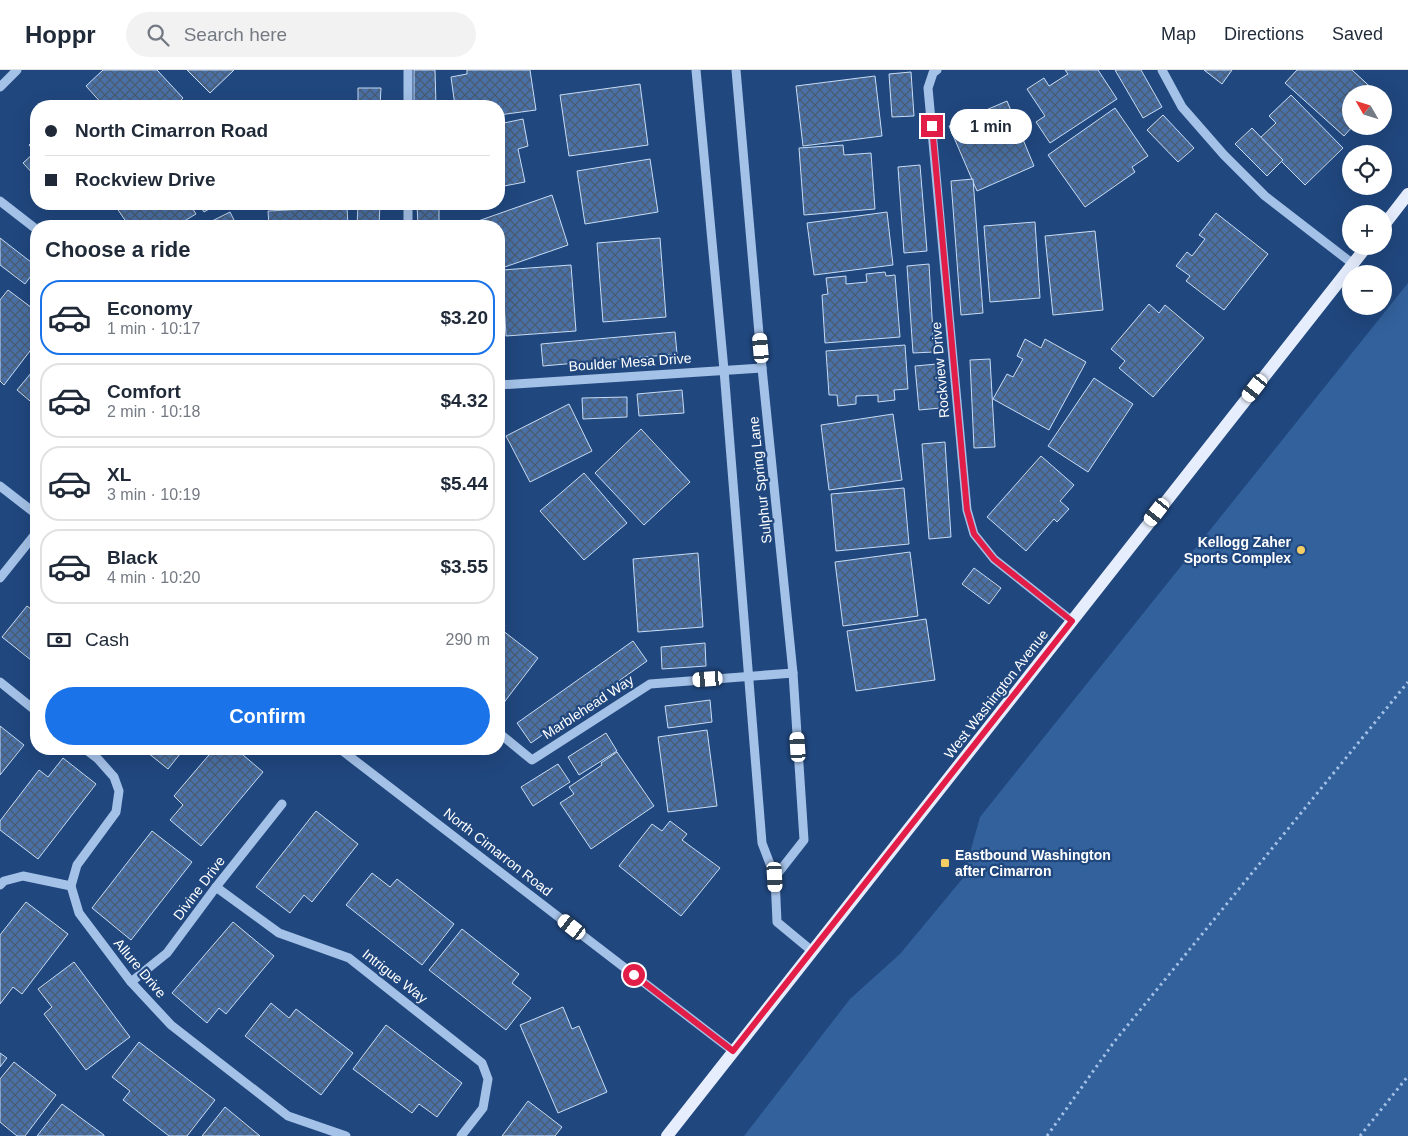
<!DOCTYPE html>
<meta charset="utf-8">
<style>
:root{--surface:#fff;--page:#f2f2f3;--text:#1f2937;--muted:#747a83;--line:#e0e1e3;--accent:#1a73e8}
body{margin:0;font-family:Helvetica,sans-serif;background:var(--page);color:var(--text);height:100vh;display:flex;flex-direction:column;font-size:19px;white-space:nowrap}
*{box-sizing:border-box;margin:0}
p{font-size:16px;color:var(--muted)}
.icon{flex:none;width:28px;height:28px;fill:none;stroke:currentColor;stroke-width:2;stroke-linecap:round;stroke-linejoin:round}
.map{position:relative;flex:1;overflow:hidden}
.panel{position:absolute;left:30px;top:150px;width:475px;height:535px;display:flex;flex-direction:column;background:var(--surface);border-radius:20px;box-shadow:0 5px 20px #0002}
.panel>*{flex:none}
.guide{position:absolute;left:30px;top:30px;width:475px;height:110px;border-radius:20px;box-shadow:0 5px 20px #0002;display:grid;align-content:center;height:110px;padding:0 15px;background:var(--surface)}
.needle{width:32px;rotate:309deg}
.controls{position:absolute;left:1342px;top:15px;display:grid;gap:10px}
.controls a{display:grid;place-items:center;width:50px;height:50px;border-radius:50%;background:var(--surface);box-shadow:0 5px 20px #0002;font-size:25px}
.end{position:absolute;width:22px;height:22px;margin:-11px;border:6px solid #e11d48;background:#fff;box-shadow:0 0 0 2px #fff}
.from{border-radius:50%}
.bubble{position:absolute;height:35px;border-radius:18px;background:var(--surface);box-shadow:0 5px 20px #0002;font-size:16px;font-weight:700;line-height:35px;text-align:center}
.car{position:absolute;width:15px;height:30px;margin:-15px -8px;border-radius:6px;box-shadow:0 0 4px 1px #0007;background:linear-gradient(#fff 24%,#345 0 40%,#fff 0 76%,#345 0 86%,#fff 0)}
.guide b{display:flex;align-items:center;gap:18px;height:48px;font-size:19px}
.guide b+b{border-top:1px solid var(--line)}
.guide i{width:12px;height:12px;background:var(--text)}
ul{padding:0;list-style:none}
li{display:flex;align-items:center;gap:15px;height:75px;margin:0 10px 8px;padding:0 5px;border:2px solid var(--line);border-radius:20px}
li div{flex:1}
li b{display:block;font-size:19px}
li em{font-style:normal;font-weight:700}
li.current{border-color:var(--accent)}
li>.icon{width:45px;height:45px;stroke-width:1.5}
h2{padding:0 15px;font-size:22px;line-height:60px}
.pay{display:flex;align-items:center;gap:12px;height:55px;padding:0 15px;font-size:19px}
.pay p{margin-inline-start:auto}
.button{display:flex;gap:10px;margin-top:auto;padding:10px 15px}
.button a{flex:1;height:58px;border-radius:30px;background:var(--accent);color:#fff;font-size:20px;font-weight:700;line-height:58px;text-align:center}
header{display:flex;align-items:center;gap:30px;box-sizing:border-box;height:70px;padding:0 25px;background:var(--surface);border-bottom:1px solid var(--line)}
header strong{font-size:24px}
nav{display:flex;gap:28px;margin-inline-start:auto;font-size:18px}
.search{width:350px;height:45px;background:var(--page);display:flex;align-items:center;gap:12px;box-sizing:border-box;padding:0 18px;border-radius:28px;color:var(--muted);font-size:19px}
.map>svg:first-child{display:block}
.pitch{fill:#33619c}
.building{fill:url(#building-cross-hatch);stroke:#c7dcf5}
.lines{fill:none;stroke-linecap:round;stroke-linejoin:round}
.path{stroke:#a4c1e7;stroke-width:3;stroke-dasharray:2.5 4;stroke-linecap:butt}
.minor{stroke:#a4c1e7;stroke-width:9}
.major{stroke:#e6eefd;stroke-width:12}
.route{stroke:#e11d48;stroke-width:6}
.poi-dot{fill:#f4cd65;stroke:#20477e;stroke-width:2}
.labels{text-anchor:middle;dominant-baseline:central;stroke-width:4.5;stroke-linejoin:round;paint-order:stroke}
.street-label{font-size:14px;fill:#fff;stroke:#20477e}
.poi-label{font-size:14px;font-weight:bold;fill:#fff;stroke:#20477e;text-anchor:end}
</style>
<header>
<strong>Hoppr</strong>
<div class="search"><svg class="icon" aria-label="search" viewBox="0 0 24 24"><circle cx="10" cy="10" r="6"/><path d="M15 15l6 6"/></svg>Search here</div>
<nav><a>Map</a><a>Directions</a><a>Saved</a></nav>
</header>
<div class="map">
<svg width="1408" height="1066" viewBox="0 0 1408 1066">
<defs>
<pattern id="building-cross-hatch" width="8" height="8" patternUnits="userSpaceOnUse" patternTransform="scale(1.25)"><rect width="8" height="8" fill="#4971a7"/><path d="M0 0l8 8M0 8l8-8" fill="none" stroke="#4b5b70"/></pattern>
</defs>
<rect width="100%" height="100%" fill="#20477e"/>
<polygon class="pitch" points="1408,213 1408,1066 744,1066 850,929 900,884 963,808 980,747"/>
<g class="building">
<polygon points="103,0 157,0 183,28 175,36 104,36 86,16"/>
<polygon points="187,0 234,0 210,23"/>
<polygon points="414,0 435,0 436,36 414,36"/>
<polygon points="467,0 530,0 536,40 499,45 499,36 455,36 451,7 467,4"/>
<polygon points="1065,0 1098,0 1117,29 1050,73 1036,52 1045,46 1027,19 1044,8 1049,16 1068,4"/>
<polygon points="1115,0 1141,0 1162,37 1143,48"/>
<polygon points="1204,0 1232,0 1222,14"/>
<polygon points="1297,0 1352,0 1378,24 1351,24 1351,56 1353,56 1344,66 1285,13"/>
<polygon points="911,2 914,46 892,47 889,4"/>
<polygon points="875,6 882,66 803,76 796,16"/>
<polygon points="640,14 648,75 569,86 560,25"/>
<polygon points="358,18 381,18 380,36 358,36"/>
<polygon points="1291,25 1343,78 1305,115 1259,69 1276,53 1269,46"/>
<polygon points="1007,31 1034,96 977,121 949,56"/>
<polygon points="1115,38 1148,86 1132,97 1135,102 1085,137 1048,85"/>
<polygon points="1163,45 1194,78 1178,92 1147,60"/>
<polygon points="523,49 528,76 518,79 525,112 499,117 499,54"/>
<polygon points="1252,58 1283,90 1267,106 1235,74"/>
<polygon points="36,68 36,107 23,93 35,82 29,75"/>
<polygon points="843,75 844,85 871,83 875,139 804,145 799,78"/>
<polygon points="650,89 658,142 585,154 577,101"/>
<polygon points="920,95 927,181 904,183 898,97"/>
<polygon points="973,109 983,243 961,245 951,111"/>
<polygon points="552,125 568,175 499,199 499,156 479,156 478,151"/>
<polygon points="114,134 190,134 196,144 176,156 129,156"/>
<polygon points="199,134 218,134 204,142"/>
<polygon points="358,134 380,134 379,156 357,156"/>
<polygon points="417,134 439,134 439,156 418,156"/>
<polygon points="347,137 348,156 269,156 268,141"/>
<polygon points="230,142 237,156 202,156"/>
<polygon points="887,142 893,195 814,205 807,153"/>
<polygon points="1216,143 1268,184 1224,240 1186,211 1190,206 1176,196 1187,182 1192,186 1205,169 1199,165"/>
<polygon points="1035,152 1040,228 990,232 984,156"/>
<polygon points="1095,161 1103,240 1053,245 1045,166"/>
<polygon points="0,168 36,196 36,199 25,214 0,195"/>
<polygon points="660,168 666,247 603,252 597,173"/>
<polygon points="929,194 934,282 913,283 907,196"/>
<polygon points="571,195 576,261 506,266 502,200"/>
<polygon points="885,202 886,206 895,205 900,267 825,273 822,225 828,224 826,208 846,206 846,214 867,212 866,204"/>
<polygon points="8,220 36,241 36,273 4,315 0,311 0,230"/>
<polygon points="1149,234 1159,243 1165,235 1204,268 1153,327 1119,298 1125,291 1111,279"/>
<polygon points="675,262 677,284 543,296 541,274"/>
<polygon points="1025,269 1041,278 1045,269 1086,292 1049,360 993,329 1007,304 1013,307 1023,289 1017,286"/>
<polygon points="905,275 908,319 894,320 895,330 878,332 878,325 856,326 856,334 838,336 837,325 829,325 826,281"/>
<polygon points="990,289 995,377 974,378 970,290"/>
<polygon points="937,294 941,338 919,340 915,296"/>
<polygon points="36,297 36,336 17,320"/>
<polygon points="1094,308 1133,334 1088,402 1048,376"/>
<polygon points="682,320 684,343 639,346 637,324"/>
<polygon points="627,327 627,347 583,349 582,328"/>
<polygon points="569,334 592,381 530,412 506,366"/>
<polygon points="893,344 902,410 829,420 821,355"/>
<polygon points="641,359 690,412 644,455 595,403"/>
<polygon points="945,372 951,467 929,469 922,374"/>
<polygon points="1041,386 1074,415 1060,431 1069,439 1057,452 1054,449 1026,481 987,447"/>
<polygon points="584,403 627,453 584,490 540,441"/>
<polygon points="904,418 909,474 836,481 831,424"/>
<polygon points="910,482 918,546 843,556 835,492"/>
<polygon points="698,483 703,557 638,562 633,489"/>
<polygon points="974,498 1001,518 989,534 962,514"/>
<polygon points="27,536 36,543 36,594 2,567"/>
<polygon points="926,549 935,610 856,621 847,561"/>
<polygon points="499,550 505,555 502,560 538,588 499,639"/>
<polygon points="633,571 647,591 531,673 517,653"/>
<polygon points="705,573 706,596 662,599 661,577"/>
<polygon points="710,630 712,652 668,658 665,636"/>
<polygon points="0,656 24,675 0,705"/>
<polygon points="707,660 717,736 668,742 658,667"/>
<polygon points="606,663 617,681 579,705 568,687"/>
<polygon points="143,679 184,679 168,699"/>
<polygon points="214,679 236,679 263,702 201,776 170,750 183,735 174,726"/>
<polygon points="617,682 654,736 591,779 560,733 574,724 569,717 602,695 601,693"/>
<polygon points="63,688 96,714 38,789 0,760 0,751 39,700 48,707"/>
<polygon points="558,694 570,712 533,736 521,717"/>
<polygon points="316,741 358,774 312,832 304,825 290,843 256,817"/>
<polygon points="670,751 687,764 682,770 720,798 681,846 619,796 652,754 662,761"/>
<polygon points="152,761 192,792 131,870 92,838"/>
<polygon points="372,803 390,817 397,809 454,854 422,895 346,835"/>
<polygon points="26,832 68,864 22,924 13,917 0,934 0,865"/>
<polygon points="233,852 274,886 226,944 219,938 207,953 172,923"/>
<polygon points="462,859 519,904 512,913 531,928 506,960 429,900"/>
<polygon points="74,892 130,967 86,1000 44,944 52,937 38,919"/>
<polygon points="271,933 289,948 296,939 353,983 321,1025 245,966"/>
<polygon points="563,937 572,959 579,956 607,1022 558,1043 520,955"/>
<polygon points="386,955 462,1013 437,1047 419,1034 412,1043 353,999"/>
<polygon points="139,972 215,1030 187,1066 169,1066 123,1030 130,1021 112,1007"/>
<polygon points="0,983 7,988 0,997"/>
<polygon points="14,992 56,1025 25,1066 17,1066 0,1052 0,1009"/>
<polygon points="528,1031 562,1057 555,1066 502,1066"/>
<polygon points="62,1034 104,1065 104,1066 37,1066"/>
<polygon points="225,1037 260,1066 202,1066"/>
</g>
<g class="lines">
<g class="path">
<polyline points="1047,1066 1114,972 1408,612"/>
<polyline points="1360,1066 1408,1006"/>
</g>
<g class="minor">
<polyline points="696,0 724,300 762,773 775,807 777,852 812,881"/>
<polyline points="736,0 762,298 793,603 804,770 775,807"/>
<polyline points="937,0 933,3 928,18 967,440 974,464 994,489 1072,551"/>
<polyline points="1162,0 1182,37 1224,85 1265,126 1353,194"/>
<polyline points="0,17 17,0"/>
<polyline points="408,36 408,0"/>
<polyline points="0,131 36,159"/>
<polyline points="408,156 408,134"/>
<polyline points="499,315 762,298"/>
<polyline points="0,416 36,444"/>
<polyline points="0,508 36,463"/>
<polyline points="0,612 36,641"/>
<polyline points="499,663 532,690 650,614 793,603"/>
<polyline points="85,679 98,689 114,707 119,721 116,742 77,795 71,816 79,843 131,912 171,955 288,1046 346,1066"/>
<polyline points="340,679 733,981"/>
<polyline points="0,815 4,811 23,806 71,816"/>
<polyline points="216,817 279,863 349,888 482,993 488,1009 483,1038 461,1066"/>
<polyline points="131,912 167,883 216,817 282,734"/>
</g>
<g class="major">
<polyline points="1384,155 1408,124"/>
<polyline points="667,1066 1367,176"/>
</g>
</g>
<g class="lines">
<polyline class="route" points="634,905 733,981 1072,551 994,489 974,464 967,440 932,56"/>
</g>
<g class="poi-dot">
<circle cx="1301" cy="480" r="5"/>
<rect x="940" y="788" width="10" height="10" rx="2.5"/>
</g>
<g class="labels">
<g class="street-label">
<text transform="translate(630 292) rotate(-4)">Boulder Mesa Drive</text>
<text transform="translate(940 300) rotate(-95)">Rockview Drive</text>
<text transform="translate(760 410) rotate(-96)">Sulphur Spring Lane</text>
<text transform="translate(996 624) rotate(-52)">West Washington Avenue</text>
<text transform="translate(588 637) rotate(-33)">Marblehead Way</text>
<text transform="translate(498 782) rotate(38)">North Cimarron Road</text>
<text transform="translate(199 818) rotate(-53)">Divine Drive</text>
<text transform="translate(140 898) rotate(50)">Allure Drive</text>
<text transform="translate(395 906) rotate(38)">Intrigue Way</text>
</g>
<g class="poi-label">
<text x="1291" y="472">Kellogg Zaher<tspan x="1291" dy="16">Sports Complex</tspan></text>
<text x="955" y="785" text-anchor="start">Eastbound Washington<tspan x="955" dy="16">after Cimarron</tspan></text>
</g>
</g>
</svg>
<div class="controls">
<a><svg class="needle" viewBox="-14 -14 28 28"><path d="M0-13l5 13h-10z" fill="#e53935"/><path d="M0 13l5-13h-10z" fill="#747a83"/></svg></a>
<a><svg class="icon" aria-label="locate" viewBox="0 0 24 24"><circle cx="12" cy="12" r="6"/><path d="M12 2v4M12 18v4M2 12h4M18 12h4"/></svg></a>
<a>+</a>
<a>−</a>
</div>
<i class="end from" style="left:634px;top:905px"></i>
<i class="end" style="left:932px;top:56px"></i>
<div class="bubble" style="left:950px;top:39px;width:82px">1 min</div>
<i class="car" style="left:761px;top:278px;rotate:355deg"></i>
<i class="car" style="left:1255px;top:318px;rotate:218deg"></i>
<i class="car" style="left:1157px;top:442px;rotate:218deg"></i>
<i class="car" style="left:708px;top:609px;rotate:266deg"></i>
<i class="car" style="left:798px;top:677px;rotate:356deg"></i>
<i class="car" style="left:775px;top:807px;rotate:177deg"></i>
<i class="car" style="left:572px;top:857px;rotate:308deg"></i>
<div class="guide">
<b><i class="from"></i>North Cimarron Road</b>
<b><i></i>Rockview Drive</b>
</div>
<section class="panel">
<h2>Choose a ride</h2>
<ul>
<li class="current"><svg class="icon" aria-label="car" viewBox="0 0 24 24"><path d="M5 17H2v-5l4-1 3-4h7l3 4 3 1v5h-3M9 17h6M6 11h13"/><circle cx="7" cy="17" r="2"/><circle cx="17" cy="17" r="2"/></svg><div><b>Economy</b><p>1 min · 10:17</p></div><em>$3.20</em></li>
<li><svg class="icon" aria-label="car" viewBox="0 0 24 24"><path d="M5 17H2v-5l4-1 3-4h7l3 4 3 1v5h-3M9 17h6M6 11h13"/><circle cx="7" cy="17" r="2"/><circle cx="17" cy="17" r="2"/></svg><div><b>Comfort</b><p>2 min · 10:18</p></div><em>$4.32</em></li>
<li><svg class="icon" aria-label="car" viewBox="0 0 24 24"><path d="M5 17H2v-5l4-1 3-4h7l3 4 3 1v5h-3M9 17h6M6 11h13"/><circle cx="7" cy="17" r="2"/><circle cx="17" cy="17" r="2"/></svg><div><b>XL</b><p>3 min · 10:19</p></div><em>$5.44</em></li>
<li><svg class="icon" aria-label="car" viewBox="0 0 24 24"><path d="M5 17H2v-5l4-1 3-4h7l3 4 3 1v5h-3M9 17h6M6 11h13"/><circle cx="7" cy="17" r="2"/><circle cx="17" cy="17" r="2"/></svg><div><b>Black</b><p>4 min · 10:20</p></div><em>$3.55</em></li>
</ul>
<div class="pay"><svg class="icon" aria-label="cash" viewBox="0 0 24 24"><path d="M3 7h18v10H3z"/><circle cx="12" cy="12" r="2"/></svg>Cash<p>290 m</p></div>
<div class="button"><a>Confirm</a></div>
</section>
</div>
